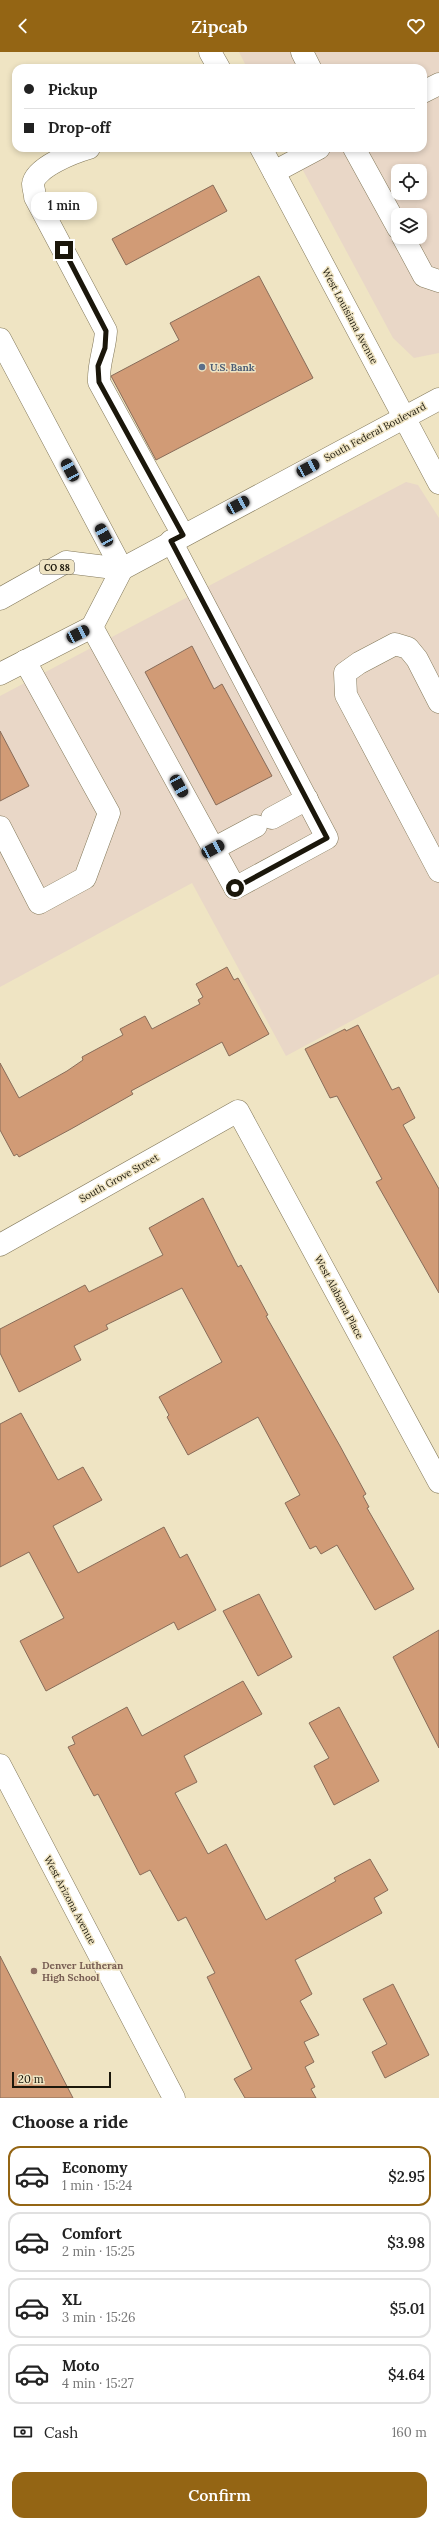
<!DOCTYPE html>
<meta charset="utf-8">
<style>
:root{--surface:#fff;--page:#f6f6f6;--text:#222;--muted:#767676;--line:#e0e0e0;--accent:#946514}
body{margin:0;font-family:Lora,serif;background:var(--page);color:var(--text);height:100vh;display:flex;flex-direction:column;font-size:15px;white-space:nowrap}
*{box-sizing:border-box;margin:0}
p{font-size:13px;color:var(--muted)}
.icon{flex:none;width:22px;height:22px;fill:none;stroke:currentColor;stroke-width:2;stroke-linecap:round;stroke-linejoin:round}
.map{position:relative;height:2046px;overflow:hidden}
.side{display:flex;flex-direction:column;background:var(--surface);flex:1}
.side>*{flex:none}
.hud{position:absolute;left:12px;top:12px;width:415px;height:88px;border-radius:12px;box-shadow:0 2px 6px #0003;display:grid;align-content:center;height:88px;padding:0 12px;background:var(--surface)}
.controls{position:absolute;left:391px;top:112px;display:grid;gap:8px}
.controls a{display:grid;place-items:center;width:36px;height:36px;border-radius:8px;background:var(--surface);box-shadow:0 2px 6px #0003;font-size:20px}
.scale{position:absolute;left:12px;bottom:10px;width:99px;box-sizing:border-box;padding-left:4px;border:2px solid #1b170b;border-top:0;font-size:11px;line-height:14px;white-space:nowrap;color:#1b170b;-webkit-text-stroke:3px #efe4c3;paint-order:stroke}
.end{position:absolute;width:18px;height:18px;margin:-9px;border:5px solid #1b170b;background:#fff;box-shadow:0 0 0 2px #fff}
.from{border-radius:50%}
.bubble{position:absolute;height:28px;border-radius:12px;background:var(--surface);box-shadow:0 2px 6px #0003;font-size:13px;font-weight:600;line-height:28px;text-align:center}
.car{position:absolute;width:12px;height:24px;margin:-12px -6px;border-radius:5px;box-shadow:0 0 3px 1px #0007;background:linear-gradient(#222 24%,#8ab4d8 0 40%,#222 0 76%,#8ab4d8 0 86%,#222 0)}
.hud b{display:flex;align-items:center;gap:14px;height:38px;font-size:15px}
.hud b+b{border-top:1px solid var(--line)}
.hud i{width:10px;height:10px;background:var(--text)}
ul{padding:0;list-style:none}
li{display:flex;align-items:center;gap:12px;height:60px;margin:0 8px 6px;padding:0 4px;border:2px solid var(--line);border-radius:12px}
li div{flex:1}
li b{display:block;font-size:15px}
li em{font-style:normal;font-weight:600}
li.active{border-color:var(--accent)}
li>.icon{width:36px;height:36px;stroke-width:1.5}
h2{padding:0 12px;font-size:18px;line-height:48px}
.pay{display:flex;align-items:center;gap:10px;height:44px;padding:0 12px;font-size:15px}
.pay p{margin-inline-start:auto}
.cta{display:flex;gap:8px;margin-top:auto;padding:8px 12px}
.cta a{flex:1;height:46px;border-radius:12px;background:var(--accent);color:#fff;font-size:16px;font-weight:600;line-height:46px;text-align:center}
header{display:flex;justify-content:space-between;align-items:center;height:52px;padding:0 12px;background:var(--accent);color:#fff;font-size:18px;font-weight:600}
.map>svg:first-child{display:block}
.commercial{fill:#e9d7c7;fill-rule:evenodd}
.building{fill:#d19b76;stroke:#886c59}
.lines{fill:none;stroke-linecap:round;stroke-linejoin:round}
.minor-casing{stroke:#83795b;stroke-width:23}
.major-casing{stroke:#83795b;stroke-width:23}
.minor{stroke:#fff;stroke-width:22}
.major{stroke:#fff;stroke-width:22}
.route{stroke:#1b170b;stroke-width:5}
.service-dot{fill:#5c6f8a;stroke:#efe4c3;stroke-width:1.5}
.education-dot{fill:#8d6e63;stroke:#efe4c3;stroke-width:1.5}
.labels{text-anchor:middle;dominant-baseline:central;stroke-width:3;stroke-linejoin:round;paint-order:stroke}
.shield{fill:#efe4c3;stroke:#5b5442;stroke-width:1}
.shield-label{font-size:9px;font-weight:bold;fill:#1b170b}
.street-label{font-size:10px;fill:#1b170b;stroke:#efe4c3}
.service-label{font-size:10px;font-weight:bold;fill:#4e5e75;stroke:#efe4c3;text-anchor:start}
.education-label{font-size:10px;font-weight:bold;fill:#785e54;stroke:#efe4c3;text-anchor:start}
</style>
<header><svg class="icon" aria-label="back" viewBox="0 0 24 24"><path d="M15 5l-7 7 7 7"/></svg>Zipcab<svg class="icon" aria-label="heart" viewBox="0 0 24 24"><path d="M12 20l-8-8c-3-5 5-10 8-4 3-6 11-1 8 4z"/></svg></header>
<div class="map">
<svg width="439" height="2046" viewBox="0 0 439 2046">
<rect width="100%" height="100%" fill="#efe4c3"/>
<g class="commercial">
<path d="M239,0H439V301L414,306L393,286L291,96H423V16H247ZM398,119H420V141H398ZM398,163H420V185H398Z"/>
<polygon points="406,430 418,433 439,466 439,922 286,1004 192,831 0,935 0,644"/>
</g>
<g class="building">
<polygon points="213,133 227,159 126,213 112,187"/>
<polygon points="259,224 313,326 156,408 111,324 179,288 170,271"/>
<polygon points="192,594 214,637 222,632 272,724 216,753 145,620"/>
<polygon points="0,679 29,734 0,749"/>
<polygon points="227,915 234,928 238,926 269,982 229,1004 222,990 131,1039 133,1042 71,1077 19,1105 17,1102 14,1104 0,1078 0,1011 19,1046 67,1019 83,1008 82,1005 123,983 120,977 145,964 152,977 200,952 198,948 203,945 196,932"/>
<polygon points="358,973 392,1038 399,1035 415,1066 403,1073 439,1137 439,1241 376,1130 382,1127 337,1044 330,1046 305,997 345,977 346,979"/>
<polygon points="203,1146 238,1215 241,1213 268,1263 266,1264 340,1394 366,1442 363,1444 369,1455 367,1456 414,1537 375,1558 337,1493 321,1502 316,1494 310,1497 285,1451 300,1443 258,1365 188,1403 167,1365 169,1363 159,1345 222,1310 182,1236 106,1273 108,1277 74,1294 81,1308 19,1340 0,1301 0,1277 85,1233 89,1240 163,1203 149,1176"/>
<polygon points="21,1361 58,1428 83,1415 102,1448 53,1474 78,1521 164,1475 180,1506 187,1502 216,1558 178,1578 174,1570 46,1639 20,1589 64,1566 29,1500 0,1515 0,1372"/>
<polygon points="259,1542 292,1605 258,1624 223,1559"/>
<polygon points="439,1578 439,1696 393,1605"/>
<polygon points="243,1629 262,1662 184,1704 197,1730 175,1741 208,1802 226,1792 266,1868 336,1829 334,1826 370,1807 388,1838 374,1846 382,1861 295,1908 312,1942 300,1949 319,1983 304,1990 314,2010 305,2015 315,2035 311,2037 316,2046 245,2046 234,2027 252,2017 207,1925 215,1921 186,1865 178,1869 150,1818 140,1823 98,1742 94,1744 68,1695 75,1692 72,1685 127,1655 142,1684"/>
<polygon points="339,1655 379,1729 334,1753 314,1714 329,1706 309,1671"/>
<polygon points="0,1904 73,2046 0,2046"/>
<polygon points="393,1932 429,2003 385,2026 372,2000 387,1992 363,1947"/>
</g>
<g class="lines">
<g class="minor-casing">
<g id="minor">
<polyline points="210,0 219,16"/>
<polyline points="302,0 310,16"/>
<polyline points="423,40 439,32"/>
<path d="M89,96C75,100 35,115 33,132C33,136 35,141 35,145L106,279C105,297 98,312 99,330L183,483"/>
<polyline points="261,96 439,431"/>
<polyline points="354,96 398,176"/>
<polyline points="274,120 319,96"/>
<polyline points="403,185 424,224 439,229"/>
<polyline points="0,287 122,517"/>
<polyline points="92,575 235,836 327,786 171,489"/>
<polyline points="439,650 417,607 408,596 395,592 359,611 345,621 346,643 439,819"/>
<polyline points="272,766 307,747"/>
<polyline points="0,775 39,851 85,826 109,761 25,609"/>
<polyline points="213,797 256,774"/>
<polyline points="0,1193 238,1059 439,1430"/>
<polyline points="0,1713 174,2046"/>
</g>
</g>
<g class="major-casing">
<g id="major">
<polyline points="0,547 66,510 122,517"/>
<polyline points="0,622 92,575 122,517 439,347"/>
</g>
</g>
<use href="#minor" class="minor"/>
<use href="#major" class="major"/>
</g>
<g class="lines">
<polyline class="route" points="64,198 106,279 105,296 98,314 99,330 183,483 171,489 327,786 235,836"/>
</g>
<circle class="service-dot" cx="202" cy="315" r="4"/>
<circle class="education-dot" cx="34" cy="1919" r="4"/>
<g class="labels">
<rect class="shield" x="40" y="508" width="34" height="14" rx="3"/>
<g class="shield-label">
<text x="57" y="515">CO 88</text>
</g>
<g class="street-label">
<text transform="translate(350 264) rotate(62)">West Louisiana Avenue</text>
<text transform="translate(375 380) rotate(-28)">South Federal Boulevard</text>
<text transform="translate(119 1126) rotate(-29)">South Grove Street</text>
<text transform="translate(339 1245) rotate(62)">West Alabama Place</text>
<text transform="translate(70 1848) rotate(62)">West Arizona Avenue</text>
</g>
<g class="service-label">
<text x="210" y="315">U.S. Bank</text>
</g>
<g class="education-label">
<text x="42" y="1913">Denver Lutheran<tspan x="42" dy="12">High School</tspan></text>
</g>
</g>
</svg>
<div class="controls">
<a><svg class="icon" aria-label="locate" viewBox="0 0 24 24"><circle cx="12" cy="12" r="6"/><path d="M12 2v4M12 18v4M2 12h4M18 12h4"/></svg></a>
<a><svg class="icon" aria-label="layers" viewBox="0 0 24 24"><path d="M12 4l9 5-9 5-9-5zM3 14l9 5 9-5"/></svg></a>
</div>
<div class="scale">20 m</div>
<i class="end from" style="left:235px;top:836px"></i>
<i class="end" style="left:64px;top:198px"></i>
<div class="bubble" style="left:31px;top:140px;width:66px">1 min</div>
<i class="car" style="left:308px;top:416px;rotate:62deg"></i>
<i class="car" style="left:70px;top:418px;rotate:332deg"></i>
<i class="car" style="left:238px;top:453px;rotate:62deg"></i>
<i class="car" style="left:104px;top:483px;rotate:332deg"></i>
<i class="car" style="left:78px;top:582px;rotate:63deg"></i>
<i class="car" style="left:179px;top:734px;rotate:151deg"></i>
<i class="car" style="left:213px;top:797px;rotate:62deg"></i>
<div class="hud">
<b><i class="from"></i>Pickup</b>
<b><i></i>Drop-off</b>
</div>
</div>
<section class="side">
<h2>Choose a ride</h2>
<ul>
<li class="active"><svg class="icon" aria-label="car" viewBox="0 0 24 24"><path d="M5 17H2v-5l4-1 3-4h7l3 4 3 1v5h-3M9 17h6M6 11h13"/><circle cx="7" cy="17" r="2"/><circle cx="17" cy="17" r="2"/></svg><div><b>Economy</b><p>1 min · 15:24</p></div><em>$2.95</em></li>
<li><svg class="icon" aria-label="car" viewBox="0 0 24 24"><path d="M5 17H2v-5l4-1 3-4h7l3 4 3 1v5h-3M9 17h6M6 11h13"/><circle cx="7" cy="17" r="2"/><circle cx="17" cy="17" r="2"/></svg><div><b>Comfort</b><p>2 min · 15:25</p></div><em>$3.98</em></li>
<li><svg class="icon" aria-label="car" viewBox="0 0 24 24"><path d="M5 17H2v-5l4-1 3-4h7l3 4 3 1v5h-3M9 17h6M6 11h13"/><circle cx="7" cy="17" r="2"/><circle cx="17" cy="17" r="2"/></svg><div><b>XL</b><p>3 min · 15:26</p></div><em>$5.01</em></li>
<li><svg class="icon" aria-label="car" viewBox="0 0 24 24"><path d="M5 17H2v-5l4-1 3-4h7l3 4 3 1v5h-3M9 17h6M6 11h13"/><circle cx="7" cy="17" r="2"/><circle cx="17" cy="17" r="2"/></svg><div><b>Moto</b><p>4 min · 15:27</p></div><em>$4.64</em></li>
</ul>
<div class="pay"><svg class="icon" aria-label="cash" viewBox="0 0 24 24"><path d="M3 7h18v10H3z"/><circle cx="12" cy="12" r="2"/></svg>Cash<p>160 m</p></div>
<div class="cta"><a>Confirm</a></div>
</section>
